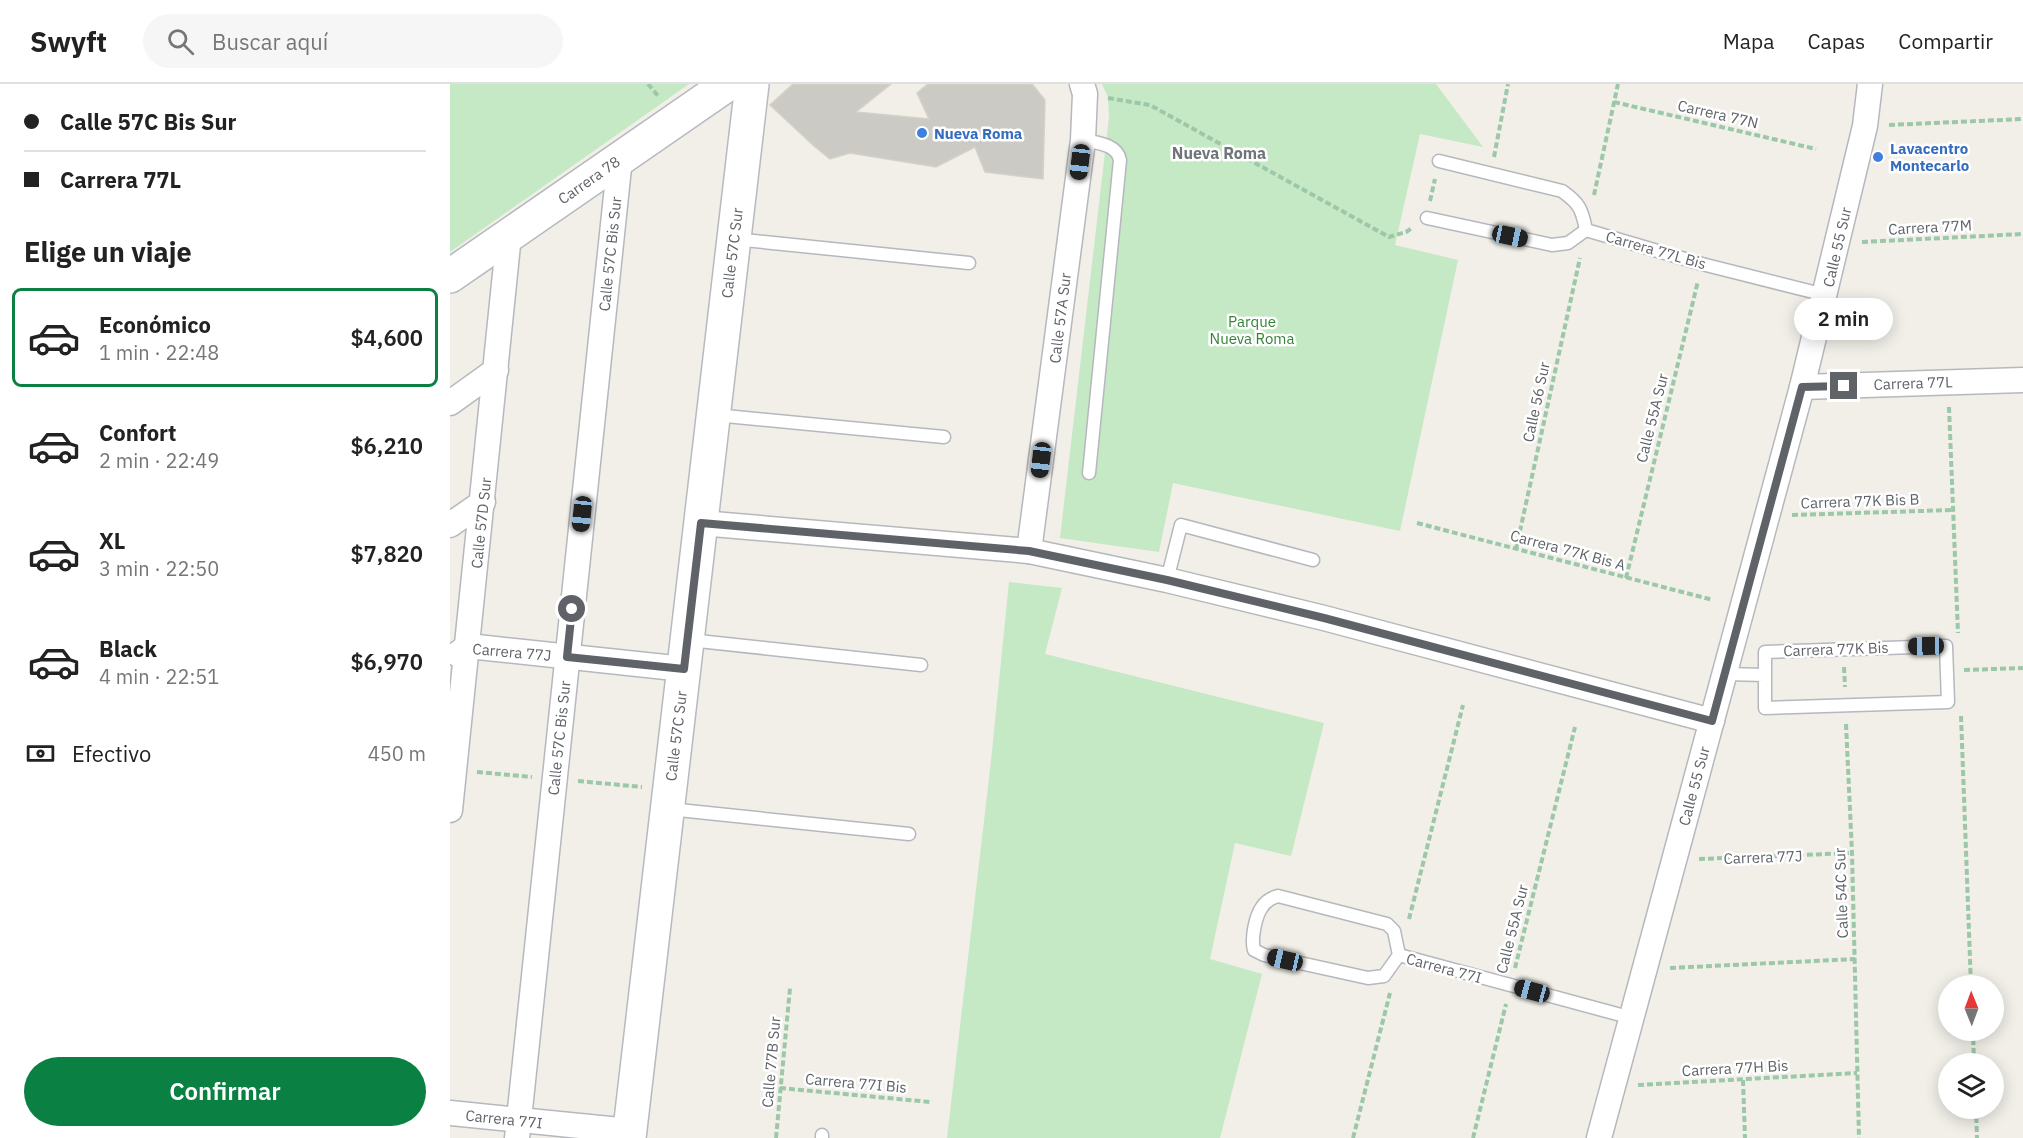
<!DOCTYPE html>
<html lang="es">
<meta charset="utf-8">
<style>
:root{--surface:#fff;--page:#f6f6f6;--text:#222;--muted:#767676;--line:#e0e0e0;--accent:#0b8043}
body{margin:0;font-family:"IBM Plex Sans",sans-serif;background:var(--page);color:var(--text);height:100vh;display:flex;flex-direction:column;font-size:22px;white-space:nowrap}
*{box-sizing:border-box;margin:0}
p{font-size:20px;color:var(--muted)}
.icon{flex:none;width:33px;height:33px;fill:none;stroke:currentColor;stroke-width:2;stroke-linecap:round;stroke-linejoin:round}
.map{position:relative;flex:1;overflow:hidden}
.side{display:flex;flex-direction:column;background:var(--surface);width:450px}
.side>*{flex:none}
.banner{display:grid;align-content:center;height:132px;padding:0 24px;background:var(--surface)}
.needle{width:39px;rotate:359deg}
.controls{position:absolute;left:1488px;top:891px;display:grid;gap:12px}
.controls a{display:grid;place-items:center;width:66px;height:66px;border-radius:50%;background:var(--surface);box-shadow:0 3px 15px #0003;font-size:30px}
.end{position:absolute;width:27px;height:27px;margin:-14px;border:8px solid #5f6368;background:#fff;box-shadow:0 0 0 3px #fff}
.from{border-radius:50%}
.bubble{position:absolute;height:42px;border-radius:21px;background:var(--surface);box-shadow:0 3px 15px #0003;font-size:20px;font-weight:600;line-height:42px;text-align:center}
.car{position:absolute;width:18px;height:36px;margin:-18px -9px;border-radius:8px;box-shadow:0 0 4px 2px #0007;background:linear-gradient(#222 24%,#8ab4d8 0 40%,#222 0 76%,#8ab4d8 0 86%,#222 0)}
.banner b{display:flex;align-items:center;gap:21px;height:57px;font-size:22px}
.banner b+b{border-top:2px solid var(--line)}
.banner i{width:15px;height:15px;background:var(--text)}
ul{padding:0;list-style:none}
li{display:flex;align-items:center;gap:18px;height:99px;margin:0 12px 9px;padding:0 12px;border:3px solid transparent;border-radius:9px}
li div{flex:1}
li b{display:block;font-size:22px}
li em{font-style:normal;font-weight:600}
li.current{border-color:var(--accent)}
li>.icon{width:54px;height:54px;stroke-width:1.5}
h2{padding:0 24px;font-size:27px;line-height:72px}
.pay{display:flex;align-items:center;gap:15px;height:66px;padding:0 24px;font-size:22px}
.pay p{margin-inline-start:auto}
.button{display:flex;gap:12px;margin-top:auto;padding:12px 24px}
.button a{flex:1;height:69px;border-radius:36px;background:var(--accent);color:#fff;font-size:24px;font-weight:600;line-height:69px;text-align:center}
header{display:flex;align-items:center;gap:36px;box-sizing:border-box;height:84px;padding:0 30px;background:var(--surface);border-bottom:2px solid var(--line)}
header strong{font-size:28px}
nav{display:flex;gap:33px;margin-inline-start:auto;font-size:21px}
.search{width:420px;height:54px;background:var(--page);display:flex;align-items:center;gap:15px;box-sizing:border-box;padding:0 21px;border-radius:33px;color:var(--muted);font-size:22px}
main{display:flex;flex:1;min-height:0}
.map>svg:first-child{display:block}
.green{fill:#c5e8c5}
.building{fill:#cccac5;stroke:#d6d1c6;stroke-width:1.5}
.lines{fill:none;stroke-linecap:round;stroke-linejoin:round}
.lane-casing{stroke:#b5b8bc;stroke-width:15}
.street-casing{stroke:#b5b8bc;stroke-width:27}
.secondary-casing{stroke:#b6babf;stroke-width:36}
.path{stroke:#9cc7a9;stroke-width:4;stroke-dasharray:6 3;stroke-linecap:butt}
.lane{stroke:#fff;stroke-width:12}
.street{stroke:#fff;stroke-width:24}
.secondary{stroke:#fff;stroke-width:33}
.route{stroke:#5f6368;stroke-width:8}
.shop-dot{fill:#3f7fe0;stroke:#fff;stroke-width:2}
.labels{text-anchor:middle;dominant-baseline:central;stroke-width:5;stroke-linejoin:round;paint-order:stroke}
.street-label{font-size:15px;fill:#5f6368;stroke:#fff}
.shop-label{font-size:15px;font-weight:bold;fill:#366cbe;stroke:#fff;text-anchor:start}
.park-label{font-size:15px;fill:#348238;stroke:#fff}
.neighbourhood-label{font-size:16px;font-weight:bold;fill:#70757a;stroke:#fff}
</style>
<header>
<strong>Swyft</strong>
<div class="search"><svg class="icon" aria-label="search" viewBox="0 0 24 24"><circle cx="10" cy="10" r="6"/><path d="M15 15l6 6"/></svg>Buscar aquí</div>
<nav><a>Mapa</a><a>Capas</a><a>Compartir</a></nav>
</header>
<main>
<section class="side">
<div class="banner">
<b><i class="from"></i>Calle 57C Bis Sur</b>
<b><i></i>Carrera 77L</b>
</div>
<h2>Elige un viaje</h2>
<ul>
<li class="current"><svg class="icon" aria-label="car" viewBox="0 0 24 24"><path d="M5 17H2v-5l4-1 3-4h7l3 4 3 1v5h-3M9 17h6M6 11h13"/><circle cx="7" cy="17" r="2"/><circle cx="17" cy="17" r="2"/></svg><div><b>Económico</b><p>1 min · 22:48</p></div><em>$4,600</em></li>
<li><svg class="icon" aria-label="car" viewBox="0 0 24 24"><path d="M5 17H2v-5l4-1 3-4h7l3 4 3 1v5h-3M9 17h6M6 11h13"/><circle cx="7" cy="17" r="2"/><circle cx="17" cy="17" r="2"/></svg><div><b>Confort</b><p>2 min · 22:49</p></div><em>$6,210</em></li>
<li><svg class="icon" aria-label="car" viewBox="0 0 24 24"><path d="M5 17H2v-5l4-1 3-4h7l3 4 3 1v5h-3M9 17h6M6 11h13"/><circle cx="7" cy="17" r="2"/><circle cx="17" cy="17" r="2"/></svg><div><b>XL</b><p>3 min · 22:50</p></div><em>$7,820</em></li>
<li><svg class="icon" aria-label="car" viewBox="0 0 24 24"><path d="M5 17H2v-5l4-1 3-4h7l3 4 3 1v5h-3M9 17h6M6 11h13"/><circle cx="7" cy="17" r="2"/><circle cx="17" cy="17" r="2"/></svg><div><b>Black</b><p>4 min · 22:51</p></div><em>$6,970</em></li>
</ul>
<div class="pay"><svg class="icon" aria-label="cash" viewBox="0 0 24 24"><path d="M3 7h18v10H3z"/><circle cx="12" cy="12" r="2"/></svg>Efectivo<p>450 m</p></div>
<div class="button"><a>Confirmar</a></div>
</section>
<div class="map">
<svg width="1573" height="1054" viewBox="0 0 1573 1054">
<rect width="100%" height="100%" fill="#f1efe8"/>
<g class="green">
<polygon points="0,0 239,0 0,168"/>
<polygon points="652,0 986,0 1033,63 970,50 945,161 1008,176 950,447 723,399 709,468 610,454 659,34 658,13"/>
<polygon points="559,498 612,504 595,570 874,639 841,772 785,759 760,875 812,890 770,1054 497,1054 541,677"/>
</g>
<polygon class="building" points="343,0 441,0 406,28 479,35 467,9 478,0 582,0 595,16 593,95 535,88 525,63 486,83 400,69 380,75 364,62 320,21"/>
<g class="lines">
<g class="lane-casing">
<g id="lane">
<path d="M633,56C647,59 667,60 670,76L639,389"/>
<path d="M989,77L1112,107C1129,119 1132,125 1136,146L1252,180L1375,211"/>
<polyline points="977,134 1102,161 1118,159 1136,146"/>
<polyline points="284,155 519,179"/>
<polyline points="265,331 494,353"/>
<polyline points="717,496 731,441 863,476"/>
<polyline points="239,556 471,581"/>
<polyline points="1275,590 1315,591 1315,568 1496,562 1498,618 1315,624 1315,591"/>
<polyline points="219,725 459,750"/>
<path d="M949,871L934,892L918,894L814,871L804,866C801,855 805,833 812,823C816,817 821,814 828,812L937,840L944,847L949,871L1182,934"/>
<polyline points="372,1054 372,1051"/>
</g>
</g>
<g class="street-casing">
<g id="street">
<polyline points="1352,303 1573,296"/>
<polyline points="0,319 46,286"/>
<polyline points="251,439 579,467 717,496 874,534 1262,637"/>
<polyline points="0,441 33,418"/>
<polyline points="579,467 633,56 635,10 632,0"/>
<polyline points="7,570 18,562 234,585"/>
<polyline points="0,726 59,151"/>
<polyline points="0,1029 180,1047"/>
<polyline points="67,1054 170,74"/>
<polyline points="1149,1054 1352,303 1415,42 1420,0"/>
</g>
</g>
<g class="secondary-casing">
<g id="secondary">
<polyline points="0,192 278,0"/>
<polyline points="179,1054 302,0"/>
</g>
</g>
<g class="path">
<polyline points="198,0 209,13"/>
<polyline points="658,14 700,21 939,153 956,148 962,144"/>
<polyline points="1164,18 1366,65"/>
<polyline points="1439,41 1573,35"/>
<polyline points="1044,73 1058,0"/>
<polyline points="1144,111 1168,0"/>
<polyline points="980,117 985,95"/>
<polyline points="1412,158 1573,150"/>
<polyline points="1499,323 1508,549"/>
<polyline points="1342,431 1503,426"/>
<polyline points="967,439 1263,516"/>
<polyline points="1066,465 1130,174"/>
<polyline points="1176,494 1248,197"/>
<polyline points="1394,583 1395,603"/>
<polyline points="1514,586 1573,584"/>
<polyline points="1511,632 1521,902"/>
<polyline points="1396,640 1402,769 1409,1054"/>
<polyline points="27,688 82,693"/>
<polyline points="128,697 192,703"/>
<polyline points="1249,775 1402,769"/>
<polyline points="959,835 1013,621"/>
<polyline points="1065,884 1125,643"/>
<polyline points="1220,884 1405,875"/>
<polyline points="1523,946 1524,980"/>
<polyline points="1293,996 1295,1054"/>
<polyline points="1188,1001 1407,989"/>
<polyline points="330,1004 480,1018"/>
<polyline points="1526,1024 1527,1054"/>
<polyline points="326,1054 340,904"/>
<polyline points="903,1054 940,909"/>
<polyline points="1023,1054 1056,920"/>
</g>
<use href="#lane" class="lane"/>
<use href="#street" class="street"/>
<use href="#secondary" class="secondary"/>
</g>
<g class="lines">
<polyline class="route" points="122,525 117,573 234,585 251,439 579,467 717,496 874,534 1262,637 1352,303 1394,302"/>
</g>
<g class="shop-dot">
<circle cx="472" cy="49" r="6"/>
<circle cx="1428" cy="73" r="6"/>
</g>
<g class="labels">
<g class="street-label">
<text transform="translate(1268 30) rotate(13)">Carrera 77N</text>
<text transform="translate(139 96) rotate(-35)">Carrera 78</text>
<text transform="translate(1480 143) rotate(-3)">Carrera 77M</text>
<text transform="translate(1387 163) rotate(-77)">Calle 55 Sur</text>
<text transform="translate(1206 166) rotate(16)">Carrera 77L Bis</text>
<text transform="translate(282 169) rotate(-83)">Calle 57C Sur</text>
<text transform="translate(160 170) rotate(-84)">Calle 57C Bis Sur</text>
<text transform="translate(610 234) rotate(-83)">Calle 57A Sur</text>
<text transform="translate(1463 299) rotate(-2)">Carrera 77L</text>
<text transform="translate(1086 318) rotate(-78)">Calle 56 Sur</text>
<text transform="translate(1202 334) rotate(-76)">Calle 55A Sur</text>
<text transform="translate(1410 417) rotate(-2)">Carrera 77K Bis B</text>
<text transform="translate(31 439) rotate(-84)">Calle 57D Sur</text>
<text transform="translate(1118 466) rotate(15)">Carrera 77K Bis A</text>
<text transform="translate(1386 565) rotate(-2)">Carrera 77K Bis</text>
<text transform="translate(62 568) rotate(5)">Carrera 77J</text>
<text transform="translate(226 652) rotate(-83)">Calle 57C Sur</text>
<text transform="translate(109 654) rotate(-84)">Calle 57C Bis Sur</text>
<text transform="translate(1244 702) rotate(-75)">Calle 55 Sur</text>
<text transform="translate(1313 773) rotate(-2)">Carrera 77J</text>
<text transform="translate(1391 809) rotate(-92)">Calle 54C Sur</text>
<text transform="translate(1062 845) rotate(-76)">Calle 55A Sur</text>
<text transform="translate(994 884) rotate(15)">Carrera 77I</text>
<text transform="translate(321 978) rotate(-85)">Calle 77B Sur</text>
<text transform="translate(1285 984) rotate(-3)">Carrera 77H Bis</text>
<text transform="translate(406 999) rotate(5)">Carrera 77I Bis</text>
<text transform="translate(54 1035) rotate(6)">Carrera 77I</text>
</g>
<g class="shop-label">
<text x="484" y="49">Nueva Roma</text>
<text x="1440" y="64">Lavacentro<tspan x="1440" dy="17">Montecarlo</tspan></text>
</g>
<g class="park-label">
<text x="802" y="237">Parque<tspan x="802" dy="17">Nueva Roma</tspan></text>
</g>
<g class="neighbourhood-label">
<text x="769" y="69">Nueva Roma</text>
</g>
</g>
</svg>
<div class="controls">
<a><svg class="needle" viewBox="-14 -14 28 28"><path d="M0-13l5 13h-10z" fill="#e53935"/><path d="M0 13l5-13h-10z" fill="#767676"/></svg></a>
<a><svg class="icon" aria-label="layers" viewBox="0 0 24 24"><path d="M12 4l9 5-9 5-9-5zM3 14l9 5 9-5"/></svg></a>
</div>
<i class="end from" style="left:122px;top:525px"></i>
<i class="end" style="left:1394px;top:302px"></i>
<div class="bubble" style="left:1344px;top:214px;width:99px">2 min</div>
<i class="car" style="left:630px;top:78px;rotate:187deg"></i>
<i class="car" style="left:1060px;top:152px;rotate:102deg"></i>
<i class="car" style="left:591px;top:376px;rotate:187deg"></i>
<i class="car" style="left:132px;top:430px;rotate:186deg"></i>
<i class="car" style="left:1476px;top:562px;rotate:269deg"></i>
<i class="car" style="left:835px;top:876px;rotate:283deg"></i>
<i class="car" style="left:1082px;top:907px;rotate:285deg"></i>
</div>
</main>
